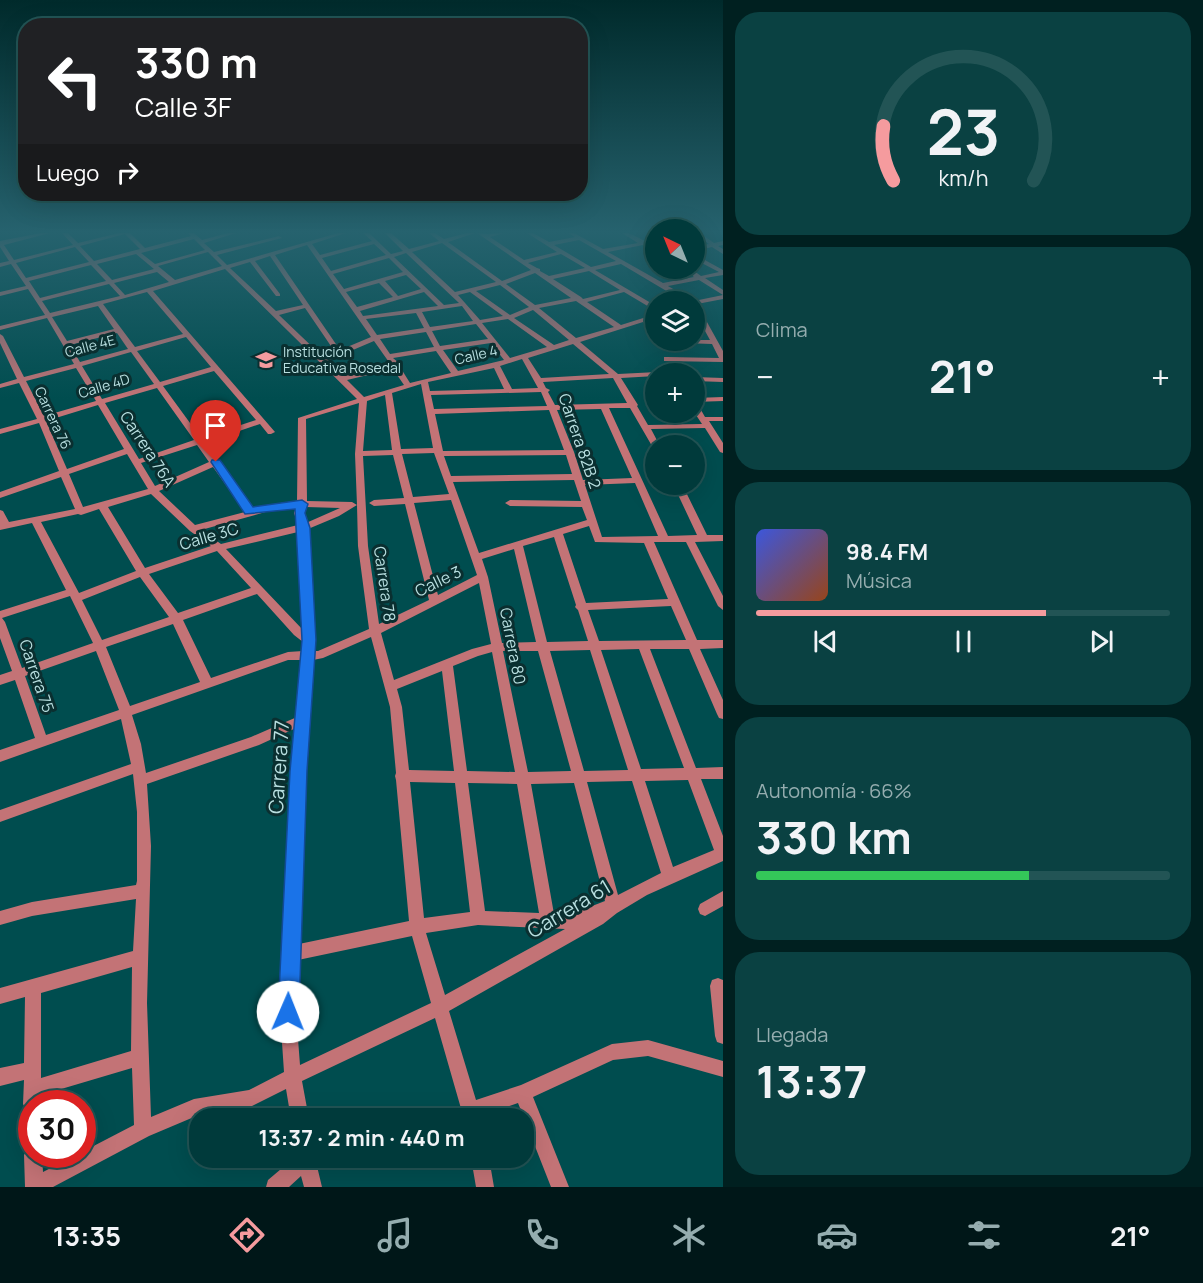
<!DOCTYPE html>
<html lang="es">
<head>
<meta charset="utf-8">
<style>
  :root { --surface:#003a3b; --page:#0a4142; --text:#f1f3f6; --muted:#95adaf; --line:#225455; --accent:#f59b9e }
  body { margin:0; font-family:Manrope,sans-serif; background:var(--page); color:var(--text); height:100vh; display:flex; flex-direction:column; font-size:22px; white-space:nowrap }
  * { box-sizing:border-box; margin:0 }
  p { font-size:20px; color:var(--muted) }
  .icon { flex:none; width:33px; height:33px; fill:none; stroke:currentColor; stroke-width:2; stroke-linecap:round; stroke-linejoin:round }
  .map { position:relative; flex:1; overflow:hidden }
  .side { display:flex; flex-direction:column; gap:12px; padding:12px; background:#002020; width:480px }
  .side>* { flex:none }
  .guide { position:absolute; left:18px; top:18px; width:570px; height:183px; border-radius:24px; box-shadow:0 6px 24px #0002,0 0 0 2px var(--line); background:#202124; color:#fff; overflow:hidden }
  .needle { width:39px; rotate:317deg }
  .buttons { position:absolute; left:645px; top:219px; display:grid; gap:12px }
  .buttons a { display:grid; place-items:center; width:60px; height:60px; border-radius:50%; background:var(--surface); box-shadow:0 6px 24px #0002,0 0 0 2px var(--line); font-size:30px }
  .speed { position:absolute; left:18px; top:1090px; display:flex; gap:12px; font-size:30px; font-weight:700; text-align:center }
  .speed>* { display:grid; place-content:center; width:78px; height:78px; border-radius:50%; background:var(--surface); box-shadow:0 6px 24px #0002,0 0 0 2px var(--line); line-height:1 }
  .speed .limit { border:9px solid #d22; background:#fff; color:#111 }
  .pin { position:absolute; display:grid; place-items:center; width:51px; height:51px; color:#fff; margin:-62px -26px; border-radius:50% 50% 50% 0; rotate:-45deg; box-shadow:0 0 6px #0007 }
  .pin .icon { rotate:45deg }
  .me { position:absolute; width:66px; margin:-33px; rotate:1deg; stroke-linejoin:round; filter:drop-shadow(0 0 4px #0008) }
  .turn { display:flex; align-items:center; gap:21px; height:126px; padding:0 18px; font-size:27px }
  .turn .icon { width:78px; height:78px; stroke-width:2.5 }
  .turn b { display:block; font-size:42px; line-height:51px }
  .then { display:flex; align-items:center; height:57px; padding:0 18px; background:#0003; gap:12px; font-size:22px }
  .big { font-size:45px; font-weight:700; line-height:1.1 }
  .side .card { flex:1; display:flex; flex-direction:column; justify-content:center; gap:9px; min-width:0; padding:0 21px; border-radius:24px; background:var(--page) }
  .side .dial { align-items:center; gap:0 }
  .dial svg { height:156px; overflow:visible; fill:none; stroke:var(--line); stroke-width:7; stroke-linecap:round; text-anchor:middle }
  .dial text { fill:var(--text); stroke:none }
  .song { display:flex; align-items:center; gap:18px }
  .cover { width:72px; height:72px; border-radius:9px; background:linear-gradient(135deg,hsl(230 70% 55%),hsl(20 70% 35%)) }
  .played { height:6px; border-radius:3px; background:linear-gradient(90deg,var(--accent) 70%,var(--line) 70%) }
  .keys { display:flex; justify-content:space-around; direction:ltr }
  .heat { display:flex; justify-content:space-between; align-items:center; font-size:33px; direction:ltr }
  .charge { height:9px; border-radius:4px; background:linear-gradient(90deg,#34c759 66%,var(--line) 0) }
  .trip { position:absolute; left:189px; top:1108px; width:345px; height:60px; border-radius:24px; background:var(--surface); box-shadow:0 6px 24px #0002,0 0 0 2px var(--line); font-weight:700; line-height:60px; text-align:center }
  .menu { display:flex; height:96px; justify-content:space-around; align-items:center; background:#001718; color:var(--muted) }
  .menu .icon { width:42px; height:42px }
  .menu .selected { color:var(--accent) }
  .menu b { font-size:27px; color:var(--text) }
  main { display:flex; flex:1; min-height:0 }
  .map>svg:first-child { display:block }
</style>
</head>
<body>
<main>
<div class="map">
<svg width="723" height="1187" viewBox="0 0 723 1187">
  <rect width="100%" height="100%" fill="#004d4f"/>
  <g fill="none" stroke-linecap="round" stroke-linejoin="round">
    <!-- minor -->
    <path fill="#c37376" fill-rule="evenodd" d="M41,233H50L4,245L14,260L73,245L62,233H68L78,243L119,233H130L145,248L191,236L188,233H194L202,240L228,233H236L204,243L214,252L279,236L282,238L217,255L227,265L338,233H346L312,244L320,255L372,241L363,233H369L391,254L403,251L385,233H391L409,249L439,241L429,233H435L444,239L467,233H475L448,242L502,281L531,270L477,233L486,234L504,233L490,237L524,260L557,252L527,233H533L549,242L575,237L568,233H574L603,249L638,243L622,233H629L645,241L656,239V243L649,244L656,247V252L643,245L608,252L663,283L694,277L682,268H690L701,276L719,272L694,259V254L723,270V275L705,278L723,290V295L699,280L668,286L694,301L723,295V299L697,304L723,351V362L664,361V357H667L719,358L712,344L656,342L654,341L656,340H710L694,311V302H685L621,264L595,270L656,306V311L624,292L587,302L621,325L656,314V318L648,320L656,331V339L643,322L580,342L618,374L677,371V374H656V376L621,378L638,405L637,406L648,425L702,424L694,412V403H697L705,417H723V421H709L723,443V453L720,452L705,428L651,429L660,446H656V448L652,446L630,408H609L668,536L697,535L673,484H682L707,535H723V541L695,542L723,596V610L718,606L686,542H654L697,640H723V648L700,649L723,700V719L719,718L717,714L689,649H650L696,768L723,767V779H701L723,836V861L647,895L617,913L603,924L449,1011L476,1100L521,1085L612,1044L648,1040L723,1061V1077L648,1056L613,1060L533,1097L569,1187H551L518,1103L481,1116L482,1119H464L435,1018L302,1081L309,1119H291L286,1089L250,1107L194,1117L149,1136L53,1187H25L24,1155L27,1149L32,1147V1155H42L43,1172L76,1155H82V1152L134,1125L132,1068L41,1095V1104H32V1113L26,1110L23,1104L24,1080L0,1086V1068L24,1063L25,997L0,1004V988L133,951L136,899L32,916L0,925V911L32,902L136,885L137,881V812L133,774L0,822V810L131,764L121,719L0,762V750L35,738L15,680L0,685V675L12,671L0,638V611L66,590L32,523L0,530V510L3,511L9,522L75,509L61,477L0,498V492L59,471L39,423L0,434V429L37,419L19,383L0,388V384L17,379L0,343V334L3,336L24,377L74,364L47,318L0,330V326L45,315L28,289L0,296V292L26,286L11,264L0,267V263L9,261L0,247V241ZM125,234L140,249L94,261L80,246ZM194,239L205,250L155,264L141,253ZM579,240L616,261L591,267L554,245ZM442,243L496,282L455,292L412,252ZM374,244L386,255L331,271L322,258ZM307,245L371,337L340,350L275,255ZM75,247L89,262L26,278L16,263ZM208,252L222,266L175,280L158,266ZM406,253L459,303L444,305L394,257ZM136,254L154,269L112,280L97,264ZM561,254L585,268L549,276L540,271V269L537,268L528,263ZM270,256L303,305L276,311L230,268L250,262L276,296H280V294L255,261ZM389,258L403,272L344,289L333,274ZM91,265L106,281L40,298L29,281ZM225,269L357,399L298,418L297,502L269,505L253,509L219,463V460H217L204,443L260,424L268,434H271L275,432L153,291ZM589,271L620,290L583,299L581,297L553,279ZM157,272L169,282L125,295L114,283ZM535,273L571,298L535,305L506,284ZM406,275L421,289L398,296L385,281ZM379,283L393,297L357,307L346,292ZM109,284L120,296L50,313L42,301ZM500,285L529,307L510,315L476,291ZM147,292L183,334L135,347L103,304ZM424,292L438,306L363,316L360,311ZM470,292L503,316L480,320L458,295ZM576,301L614,327L576,338L539,308ZM98,306L114,329L67,341L52,317ZM462,306L473,321L430,327L422,312ZM305,308L335,352L323,357L279,315ZM533,310L569,340L554,345L514,318ZM416,313L424,328L377,335L366,319ZM508,319L547,347L510,358L482,323ZM476,324L488,339L440,346L432,331ZM426,332L434,347L390,354L380,339ZM117,333L128,349L80,362L70,345ZM186,337L211,367L160,382L137,351ZM374,341L391,365L343,376L327,361ZM491,343L504,360L458,371L443,350ZM573,344L609,374L541,378L528,358ZM436,351L451,373L410,383L400,367V364L393,358ZM131,352L154,384L102,399L82,366ZM522,359L538,388L512,389L500,366ZM76,368L96,401L44,416L26,381ZM494,368L504,389L430,391L428,382ZM393,369L404,385L364,397L347,380ZM214,371L256,420L201,438L163,386ZM613,378L627,403L555,405L548,392L550,390L546,388L543,382ZM421,384L433,448L401,449L392,393ZM157,388L194,440L139,459L105,403ZM541,392L547,406L434,409L431,395ZM385,395L392,450L363,451L367,401ZM359,403L355,454L357,505L352,502L307,501L306,419ZM98,405L124,449L67,469L46,421ZM601,409L632,478L583,480L574,452L557,410ZM549,410L564,450L443,451L435,414ZM197,445L209,462L155,486L141,463ZM434,453L449,494L413,497L402,454ZM127,454L148,489L83,507L69,474ZM393,455L404,498L374,500L369,503L374,506L405,504L429,600L379,624L368,546L363,456ZM566,455L572,474L451,476L444,456ZM213,467L245,512L195,525L159,491ZM574,480L581,501L510,500L505,503L510,506L582,507L587,520L479,553L453,482ZM635,483L658,536L602,537L585,485ZM151,494L190,531L211,546L145,568L108,507ZM451,500L477,575L438,595L414,503ZM357,505L358,546L369,629L318,651H314L308,529L339,516ZM306,507L340,508L306,523L304,513ZM296,508L294,513L298,525L221,544L201,530L269,511ZM99,509L136,571L79,593L41,522L78,514L81,515ZM589,526L595,542L644,543L668,599L586,603L563,534ZM298,532L303,630L226,549ZM554,537L576,605L575,607L578,610L588,641L547,642L523,546ZM514,549L536,642L502,643L488,577L482,559ZM217,551L251,588L178,613L149,574ZM140,577L169,617L102,640L82,600ZM479,583L491,644L472,649L394,680L381,633ZM257,594L294,635L303,642V651L288,652L211,678L183,620ZM70,596L93,643L22,668L5,622L2,618ZM671,606L686,640L599,641L588,610ZM173,624L200,682L130,706L106,647ZM371,637L390,707L396,773L395,776L396,780L409,921L299,944L305,771L313,660L323,658ZM639,649L684,768L641,769L601,650ZM590,650L628,770L584,771L550,651ZM96,651L119,710L46,735L25,676ZM503,651H538L571,771L528,772ZM492,652L515,772L467,771L453,666L478,656ZM288,660H302L297,717L251,737L146,773L141,744L132,715ZM442,671L454,771L409,770L402,707L397,689ZM296,728L280,1013L284,1072L249,1090L194,1099L151,1117L147,1003L151,846L147,784L259,745ZM688,780L714,850L673,867L645,781ZM632,781L661,873L618,895L587,782ZM410,782L455,783L470,912L424,918ZM468,783L517,784L539,913L485,911ZM574,783L605,901L569,915L554,914L531,784ZM478,925L565,929L445,995L426,933ZM412,936L431,1003L300,1065L296,1013L298,960ZM132,967L131,1051L41,1078V993Z
      M694,233H700L714,243L723,241V245L718,246L723,249V254L712,247L694,251V247L709,244Z
      M694,377L723,378V382L694,381Z
      M723,397V401L694,402V398Z
      M723,891V906L705,916L700,914L698,909L700,904Z
      M718,978L723,980V1044L717,1042L715,1036L710,986L712,980Z
      M294,1158H315L322,1187H304L301,1176L289,1187H266L268,1180Z
      M471,1158H489L494,1187H476Z"/>
  </g>
  <!-- sky -->
  <linearGradient id="sky" x2="0" y2="1"><stop stop-color="#002a2b"/><stop offset="0.58" stop-color="#26626e"/><stop offset="1" stop-color="#26626e" stop-opacity="0"/></linearGradient>
  <rect width="723" height="399" fill="url(#sky)"/>
  <!-- route -->
  <path fill="#1a73e8" stroke="#114b97" stroke-width="1.5" d="M212,460H220L253,507L302,500L308,504L305,513L310,528L316,640L307,771L299,1012L296,1020L288,1023L281,1020L278,1012L290,771L302,640L295,509L245,514L211,462Z"/>
  <!-- icons -->
  <defs>
    <g id="school-bare" transform="scale(1.62)"><path d="M0-5L7-2L0 1L-7-2ZM-4 1L0 2.5L4 1V4Q0 6-4 4Z" fill="#f59b9e" stroke="#0a2f30" stroke-width="2.5" paint-order="stroke"/></g>
  </defs>
  <g fill-rule="evenodd">
    <use href="#school-bare" x="266" y="360"/>
  </g>
  <g text-anchor="middle" stroke-width="6" stroke-linejoin="round" paint-order="stroke">
    <!-- far-street labels -->
    <g font-size="14" fill="#b8dfe0" stroke="#0a2f30">
      <text transform="translate(90 346) rotate(-15)" y="5">Calle 4E</text>
      <text transform="translate(476 355) rotate(-13)" y="5">Calle 4</text>
      <text transform="translate(104 386) rotate(-17)" y="5">Calle 4D</text>
      <text transform="translate(53 418) rotate(65)" y="5">Carrera 76</text>
    </g>
    <!-- far-poi labels -->
    <g font-size="14" fill="#b8dfe0" stroke="#0a2f30" text-anchor="start">
      <text x="283" y="357">Institución<tspan x="283" dy="16">Educativa Rosedal</tspan></text>
    </g>
    <!-- street labels -->
    <g font-size="16" fill="#b8dfe0" stroke="#0a2f30">
      <text transform="translate(580 441) rotate(71)" y="6">Carrera 82B 2</text>
      <text transform="translate(148 449) rotate(57)" y="6">Carrera 76A</text>
      <text transform="translate(209 536) rotate(-16)" y="6">Calle 3C</text>
      <text transform="translate(438 581) rotate(-26)" y="6">Calle 3</text>
      <text transform="translate(385 584) rotate(82)" y="6">Carrera 78</text>
      <text transform="translate(513 646) rotate(79)" y="6">Carrera 80</text>
      <text transform="translate(37 676) rotate(71)" y="6">Carrera 75</text>
    </g>
    <!-- near-street labels -->
    <g font-size="20" fill="#b8dfe0" stroke="#0a2f30">
      <text transform="translate(279 767) rotate(-86)" y="7">Carrera 77</text>
      <text transform="translate(569 909) rotate(-31)" y="7">Carrera 61</text>
    </g>
  </g>
</svg>
<div class="buttons">
<a><svg class="needle" viewBox="-14 -14 28 28"><path d="M0-13l5 13h-10z" fill="#e53935"/><path d="M0 13l5-13h-10z" fill="#95adaf"/></svg></a>
<a><svg class="icon" aria-label="layers" viewBox="0 0 24 24"><path d="M12 4l9 5-9 5-9-5zM3 14l9 5 9-5"/></svg></a>
<a>+</a>
<a>−</a>
</div>
<div class="speed"><div class="limit">30</div></div>
<div class="pin" style="left:216px;top:462px;background:#d93025"><svg class="icon" aria-label="arrive" viewBox="0 0 24 24"><path d="M6 21V4h12l-3 4 3 4H6"/></svg></div>
<svg class="me" style="left:288px;top:1012px" viewBox="-20 -20 40 40"><circle r="19" fill="#fff"/><path d="M0-13L10 11 0 6-10 11z" fill="#1a73e8"/></svg>
<div class="trip">13:37 · 2 min · 440 m</div>
<div class="guide">
<div class="turn"><svg class="icon" aria-label="left" viewBox="0 0 24 24"><path d="M17 20v-9H6M10 6l-5 5 5 5"/></svg><div><b>330 m</b>Calle 3F</div></div>
<div class="then">Luego<svg class="icon" aria-label="right" viewBox="0 0 24 24"><path d="M7 20v-9h11M14 6l5 5-5 5"/></svg></div>
</div>
</div>
<section class="side">
<div class="card dial"><svg viewBox="0 0 100 80">
<path d="M14 69A42 42 0 1 1 86 69"/>
<path d="M14 69A42 42 0 0 1 9 41" stroke="#f59b9e"/>
<text x="50" y="56" font-size="32" font-weight="700">23</text>
<text x="50" y="72" font-size="11">km/h</text>
</svg></div>
<div class="card"><p>Clima</p>
<div class="heat"><a>−</a><b class="big">21°</b><a>+</a></div>
</div>
<div class="card">
<div class="song"><i class="cover"></i><div><b>98.4 FM</b><p>Música</p></div></div>
<div class="played"></div>
<div class="keys"><svg class="icon" aria-label="previous" viewBox="0 0 24 24"><path d="M18 5L8 12l10 7zM5 5v14"/></svg><svg class="icon" aria-label="pause" viewBox="0 0 24 24"><path d="M8 5v14M16 5v14"/></svg><svg class="icon" aria-label="next" viewBox="0 0 24 24"><path d="M6 5l10 7-10 7zM19 5v14"/></svg></div>
</div>
<div class="card"><p>Autonomía · 66%</p><b class="big">330 km</b><div class="charge"></div></div>
<div class="card"><p>Llegada</p><b class="big">13:37</b></div>
</section>
</main>
<nav class="menu">
<b>13:35</b>
<svg class="icon selected" aria-label="directions" viewBox="0 0 24 24"><path d="M12 3l9 9-9 9-9-9zM9 14v-3h6M13 9l2 2-2 2"/></svg>
<svg class="icon" aria-label="music" viewBox="0 0 24 24"><path d="M9 18V5l10-2v13"/><circle cx="6" cy="18" r="3"/><circle cx="16" cy="16" r="3"/></svg>
<svg class="icon" aria-label="phone" viewBox="0 0 24 24"><path d="M5 4h4l2 5-3 2q2 4 5 5l2-3 5 2v4C11 20 4 13 5 4z"/></svg>
<svg class="icon" aria-label="climate" viewBox="0 0 24 24"><path d="M12 3v18M4 7l16 10M4 17L20 7"/></svg>
<svg class="icon" aria-label="car" viewBox="0 0 24 24"><path d="M5 17H2v-5l4-1 3-4h7l3 4 3 1v5h-3M9 17h6M6 11h13"/><circle cx="7" cy="17" r="2"/><circle cx="17" cy="17" r="2"/></svg>
<svg class="icon" aria-label="filters" viewBox="0 0 24 24"><path d="M4 7h16M4 17h16"/><circle cx="9" cy="7" r="2"/><circle cx="15" cy="17" r="2"/></svg>
<b>21°</b>
</nav>
</body>
</html>
